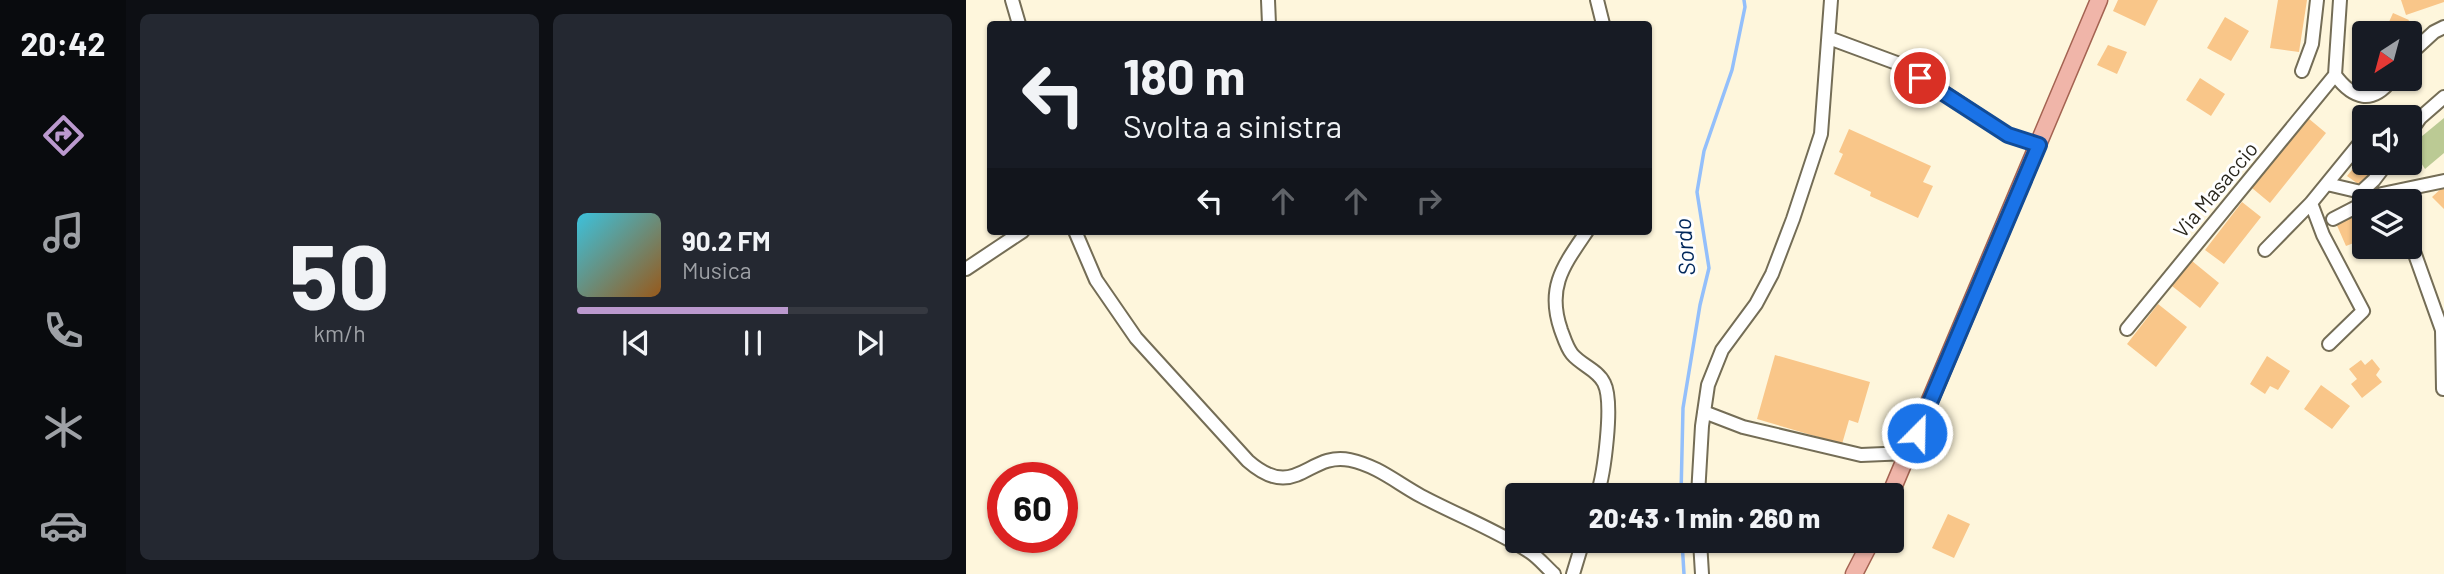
<!DOCTYPE html>
<html lang="it">
<head>
<meta charset="utf-8">
<style>
  :root { --surface:#171b24; --page:#242831; --text:#f1f3f6; --muted:#9ea1a6; --line:#363941; --accent:#bb99ce }
  body { margin:0; font-family:Barlow,sans-serif; background:var(--page); color:var(--text); height:100vh; display:flex; flex-direction:column; font-size:26px; white-space:nowrap }
  * { box-sizing:border-box; margin:0 }
  p { font-size:23px; color:var(--muted) }
  .icon { flex:none; width:38px; height:38px; fill:none; stroke:currentColor; stroke-width:2; stroke-linecap:round; stroke-linejoin:round }
  .map { position:relative; flex:1; overflow:hidden }
  .panel { display:flex; flex-direction:column; gap:14px; padding:14px; background:#0d0f14; width:840px }
  .panel>* { flex:none }
  .top-card { position:absolute; left:21px; top:21px; width:665px; height:214px; border-radius:7px; box-shadow:0 2px 5px #0004; background:#171b24; color:var(--text); overflow:hidden }
  .needle { width:46px; rotate:216deg }
  .controls { position:absolute; left:1386px; top:21px; display:grid; gap:14px }
  .controls a { display:grid; place-items:center; width:70px; height:70px; border-radius:7px; background:var(--surface); box-shadow:0 2px 5px #0004; font-size:35px }
  .speed { position:absolute; left:21px; top:462px; display:flex; gap:14px; font-size:35px; font-weight:700; text-align:center }
  .speed>* { display:grid; place-content:center; width:91px; height:91px; border-radius:50%; background:var(--surface); box-shadow:0 2px 5px #0004; line-height:1 }
  .speed .limit { border:10px solid #d22; background:#fff; color:#111 }
  .pin { position:absolute; display:grid; place-items:center; width:60px; height:60px; color:#fff; margin:-30px; border:4px solid #fff; border-radius:50%; box-shadow:0 2px 7px #0007 }
  .me { position:absolute; width:77px; margin:-38px; rotate:23deg; stroke-linejoin:round; filter:drop-shadow(0 0 5px #0008) }
  .turn { display:flex; align-items:center; gap:24px; height:147px; padding:0 21px; font-size:32px }
  .turn .icon { width:91px; height:91px; stroke-width:2.5 }
  .turn b { display:block; font-size:49px; line-height:60px }
  .lanes { display:flex; align-items:center; height:66px; padding:0 21px; background:#0003; justify-content:center; gap:35px; direction:ltr }
  .lanes .off { opacity:.35 }
  .panel .card { flex:1; display:flex; flex-direction:column; justify-content:center; gap:10px; min-width:0; padding:0 24px; border-radius:10px; background:var(--page) }
  .panel .dial { align-items:center; gap:0 }
  .dial b { font-size:91px; line-height:1 }
  .song { display:flex; align-items:center; gap:21px }
  .cover { width:84px; height:84px; border-radius:10px; background:linear-gradient(135deg,hsl(190 70% 55%),hsl(30 70% 35%)) }
  .played { height:7px; border-radius:4px; background:linear-gradient(90deg,var(--accent) 60%,var(--line) 60%) }
  .keys { display:flex; justify-content:space-around; direction:ltr }
  .panel .tiles { flex:1; display:grid; gap:14px; grid-template-columns:repeat(2,1fr) }
  .trip { position:absolute; left:539px; top:483px; width:399px; height:70px; border-radius:7px; background:var(--surface); box-shadow:0 2px 5px #0004; font-weight:800; line-height:70px; text-align:center }
  main { display:flex; flex:1; min-height:0 }
  .dock { display:flex; flex-direction:column; width:126px; justify-content:space-around; align-items:center; background:#090b0e; color:var(--muted) }
  .dock .icon { width:49px; height:49px }
  .dock .selected { color:var(--accent) }
  .dock b { font-size:32px; color:var(--text) }
  .map>svg:first-child { display:block }
</style>
</head>
<body>
<main>
<nav class="dock">
<b>20:42</b>
<svg class="icon selected" aria-label="directions" viewBox="0 0 24 24"><path d="M12 3l9 9-9 9-9-9zM9 14v-3h6M13 9l2 2-2 2"/></svg>
<svg class="icon" aria-label="music" viewBox="0 0 24 24"><path d="M9 18V5l10-2v13"/><circle cx="6" cy="18" r="3"/><circle cx="16" cy="16" r="3"/></svg>
<svg class="icon" aria-label="phone" viewBox="0 0 24 24"><path d="M5 4h4l2 5-3 2q2 4 5 5l2-3 5 2v4C11 20 4 13 5 4z"/></svg>
<svg class="icon" aria-label="climate" viewBox="0 0 24 24"><path d="M12 3v18M4 7l16 10M4 17L20 7"/></svg>
<svg class="icon" aria-label="car" viewBox="0 0 24 24"><path d="M5 17H2v-5l4-1 3-4h7l3 4 3 1v5h-3M9 17h6M6 11h13"/><circle cx="7" cy="17" r="2"/><circle cx="17" cy="17" r="2"/></svg>
</nav>
<section class="panel">
<div class="tiles">
<div class="card dial"><b>50</b><p>km/h</p></div>
<div class="card">
<div class="song"><i class="cover"></i><div><b>90.2 FM</b><p>Musica</p></div></div>
<div class="played"></div>
<div class="keys"><svg class="icon" aria-label="previous" viewBox="0 0 24 24"><path d="M18 5L8 12l10 7zM5 5v14"/></svg><svg class="icon" aria-label="pause" viewBox="0 0 24 24"><path d="M8 5v14M16 5v14"/></svg><svg class="icon" aria-label="next" viewBox="0 0 24 24"><path d="M6 5l10 7-10 7zM19 5v14"/></svg></div>
</div>
</div>
</section>
<div class="map">
<svg width="1478" height="574" viewBox="0 0 1478 574">
  <rect width="100%" height="100%" fill="#fef6dc"/>
  <!-- green -->
  <path fill="#bbca94" d="M1478,118V153L1459,169L1444,146Z"/>
  <g fill="none" stroke-linecap="round" stroke-linejoin="round">
    <!-- stream -->
    <path stroke="#93bffb" stroke-width="3.5" d="M715,495L717,408L734,305L743,268L731,192L738,151L766,70L779,7L778,0
      M716,541L718,574"/>
  </g>
  <!-- building -->
  <path fill="#f9c689" d="M1152,0H1192L1179,26L1147,11Z
    M1312,0H1341L1333,52L1304,48Z
    M1435,0H1478V2L1440,15Z
    M1427,13L1443,20L1437,33H1418Z
    M1259,17L1283,31L1265,61L1241,48Z
    M1142,45L1161,52L1151,74L1131,65Z
    M1234,78L1259,94L1245,116L1220,100Z
    M1342,118L1360,133L1304,203L1286,188Z
    M883,129L965,166L957,182L967,186L952,218L904,196L905,192L868,174L877,154L873,152Z
    M1398,155V163H1414L1395,186L1381,176Z
    M1478,186V209L1466,197Z
    M1276,202L1295,217L1258,264L1239,250Z
    M1398,209V239L1380,246L1369,221Z
    M1226,261L1253,283L1234,308L1206,286Z
    M1192,304L1221,327L1190,367L1161,344Z
    M809,355L904,382L892,423L883,420L876,444L791,419Z
    M1301,356L1324,371L1312,390L1304,386L1299,394L1284,384Z
    M1406,359L1414,369L1410,375L1416,382L1396,398L1385,384L1391,379L1383,369L1395,360L1399,365Z
    M1355,385L1384,406L1366,429L1338,409Z
    M982,514L1004,524L988,558L966,548Z"/>
  <g fill="none" stroke-linecap="round" stroke-linejoin="round">
    <!-- minor casing -->
    <g stroke="#746d56" stroke-width="16">
      <path id="minor" d="M46,0L53,24
        M302,0L303,24
        M631,0L637,24
        M1374,0L1369,75C1387,99 1406,105 1426,79
        M863,38L936,65L1042,135L1073,145
        M1444,54L1468,32L1478,27
        M1336,71L1346,44L1351,0
        M1444,132L1454,118L1478,97
        M1361,184L1395,192L1408,180L1421,163
        M1446,189L1444,225L1446,246L1476,330L1477,389
        M1402,201L1416,194L1478,181
        M1345,203L1357,235L1397,311L1363,344
        M1367,219L1398,203
        M109,231L130,280L170,338L282,461C330,503 342,451 384,460C412,466 431,483 455,496C491,515 530,530 564,552C573,558 580,567 588,574
        M621,231C598,265 580,287 595,330C598,338 601,348 606,354C615,365 632,370 638,383C648,402 638,475 631,495
        M1299,250L1345,203L1398,138
        M0,269L57,231
        M1161,329L1369,75
        M738,412L777,427L895,455L942,453
        M732,495L736,426L742,385L756,350L790,304L806,274L827,219L855,134L865,0
        M734,541L736,574
        M607,574L617,541"/>
    </g>
    <!-- major casing -->
    <g stroke="#a46352" stroke-width="19">
      <path id="major" d="M924,495L1133,0
        M888,574L905,541"/>
    </g>
    <!-- minor -->
    <use href="#minor" stroke="#fff" stroke-width="12"/>
    <!-- major -->
    <use href="#major" stroke="#f0b5a9" stroke-width="16"/>
  </g>
  <g fill="none" stroke-linecap="round" stroke-linejoin="round">
    <!-- route casing -->
    <g stroke="#114b97" stroke-width="18">
      <path id="route" d="M951,433L1073,145L1042,135L954,78"/>
    </g>
    <!-- route -->
    <use href="#route" stroke="#1a73e8" stroke-width="12"/>
  </g>
  <g text-anchor="middle" stroke-width="6" stroke-linejoin="round" paint-order="stroke">
    <!-- street labels -->
    <g font-size="21" fill="#29261c" stroke="#fff">
      <text transform="translate(1250 190) rotate(-50)" y="7">Via Masaccio</text>
    </g>
    <!-- water labels -->
    <g font-size="23" font-style="italic" fill="#00275a" stroke="#fff">
      <text transform="translate(719 247) rotate(-95)" y="8">Sordo</text>
    </g>
  </g>
</svg>
<div class="controls">
<a><svg class="needle" viewBox="-14 -14 28 28"><path d="M0-13l5 13h-10z" fill="#e53935"/><path d="M0 13l5-13h-10z" fill="#9ea1a6"/></svg></a>
<a><svg class="icon" aria-label="sound" viewBox="0 0 24 24"><path d="M4 9h4l5-4v14l-5-4H4zM17 9q2 3 0 6"/></svg></a>
<a><svg class="icon" aria-label="layers" viewBox="0 0 24 24"><path d="M12 4l9 5-9 5-9-5zM3 14l9 5 9-5"/></svg></a>
</div>
<div class="speed"><div class="limit">60</div></div>
<div class="pin" style="left:954px;top:78px;background:#d93025"><svg class="icon" aria-label="arrive" viewBox="0 0 24 24"><path d="M6 21V4h12l-3 4 3 4H6"/></svg></div>
<svg class="me" style="left:951px;top:433px" viewBox="-20 -20 40 40"><circle r="17" fill="#1a73e8" stroke="#fff" stroke-width="3"/><path d="M0-11L8 9 0 5-8 9z" fill="#fff"/></svg>
<div class="trip">20:43 · 1 min · 260 m</div>
<div class="top-card">
<div class="turn"><svg class="icon" aria-label="left" viewBox="0 0 24 24"><path d="M17 20v-9H6M10 6l-5 5 5 5"/></svg><div><b>180 m</b>Svolta a sinistra</div></div>
<div class="lanes"><svg class="icon" aria-label="left" viewBox="0 0 24 24"><path d="M17 20v-9H6M10 6l-5 5 5 5"/></svg><svg class="icon off" aria-label="ahead" viewBox="0 0 24 24"><path d="M12 20V5M6 11l6-6 6 6"/></svg><svg class="icon off" aria-label="ahead" viewBox="0 0 24 24"><path d="M12 20V5M6 11l6-6 6 6"/></svg><svg class="icon off" aria-label="right" viewBox="0 0 24 24"><path d="M7 20v-9h11M14 6l5 5-5 5"/></svg></div>
</div>
</div>
</main>
</body>
</html>
